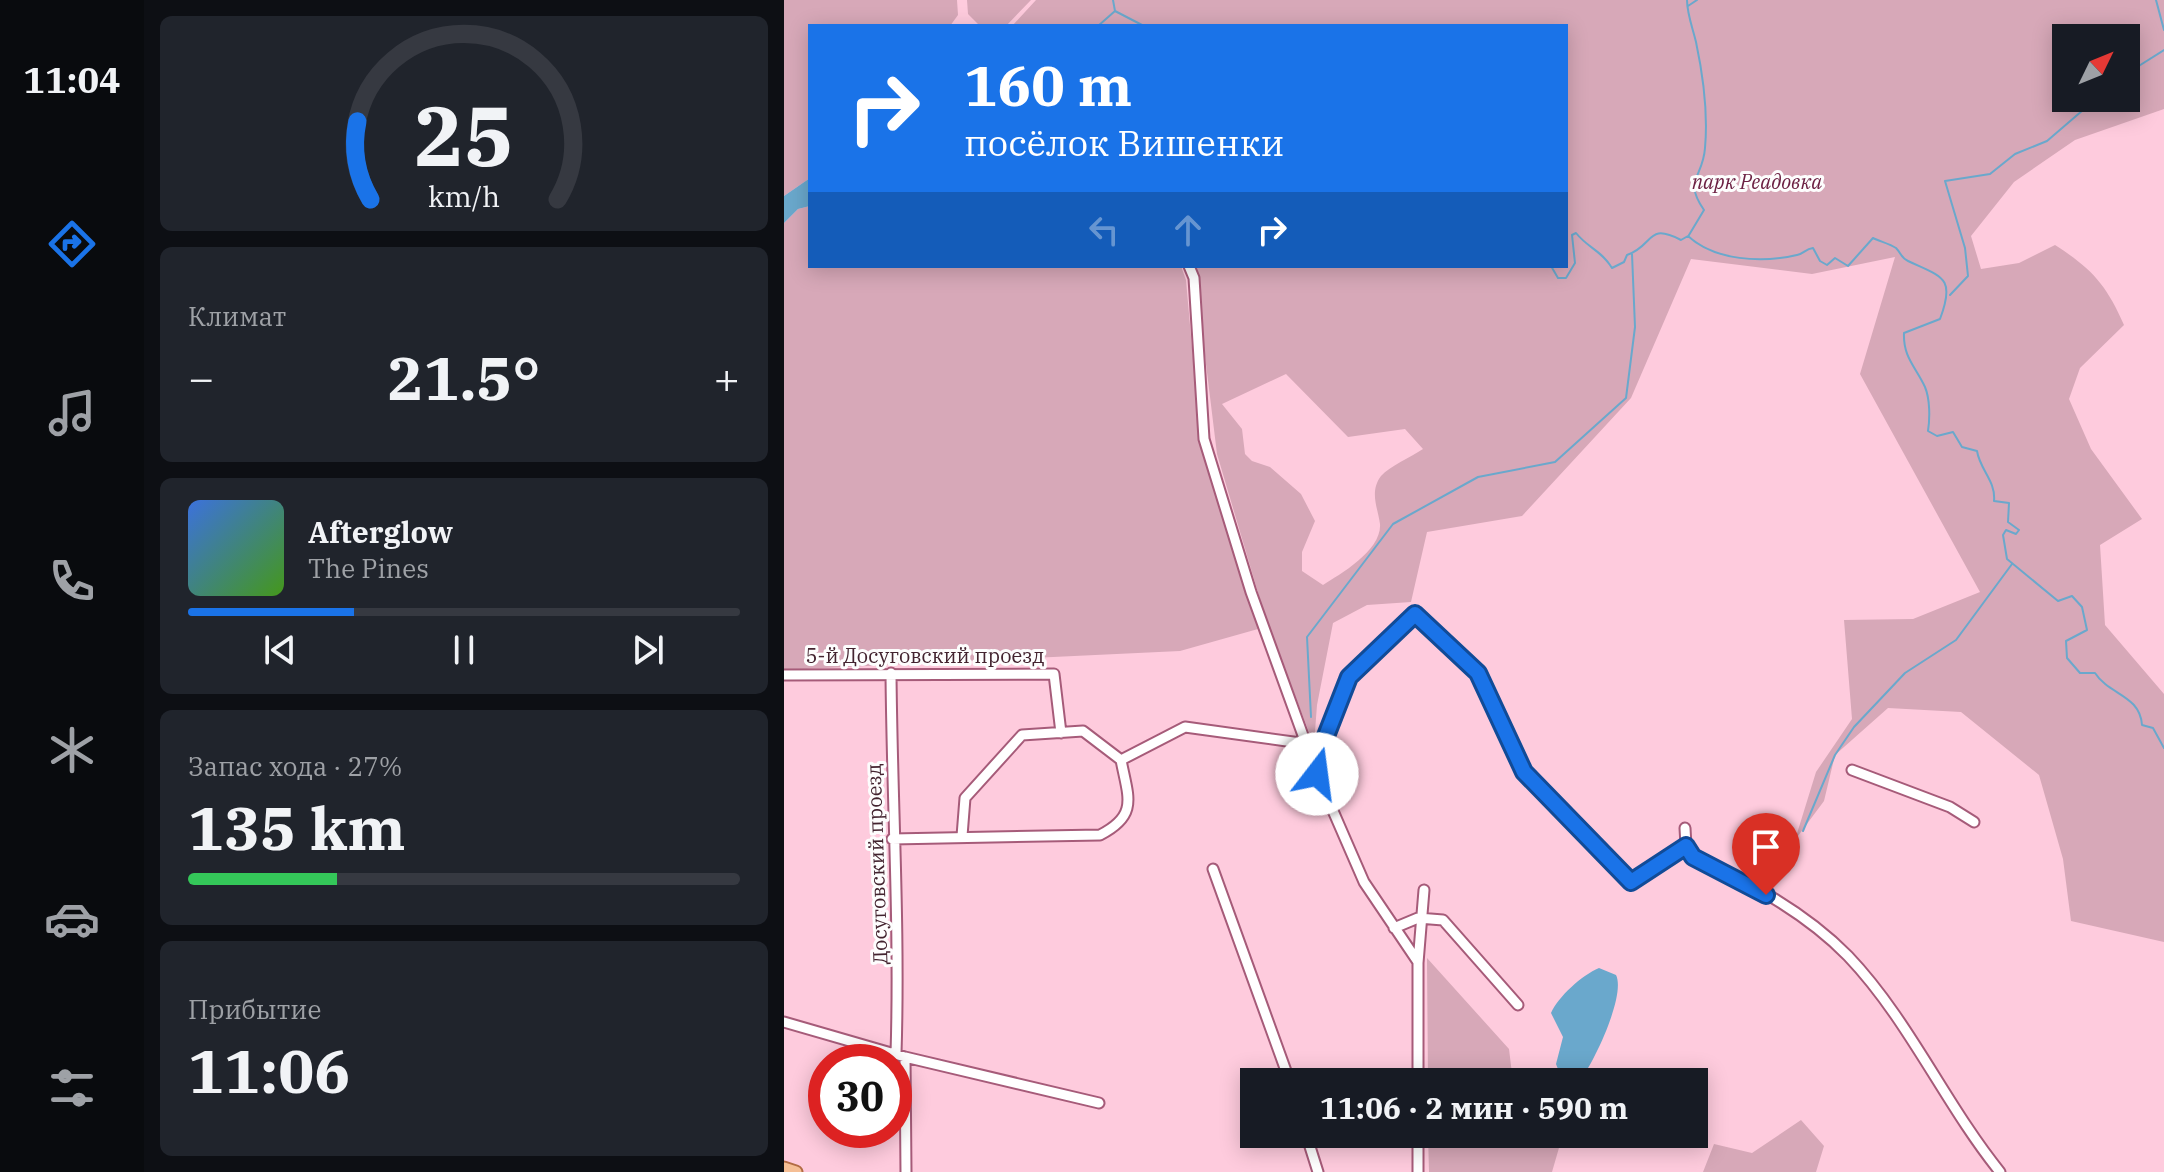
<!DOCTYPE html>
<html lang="ru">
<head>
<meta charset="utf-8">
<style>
  :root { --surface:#171b24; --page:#20242c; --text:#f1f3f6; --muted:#9ea1a6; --line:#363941; --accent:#1a73e8 }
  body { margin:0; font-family:"IBM Plex Serif",serif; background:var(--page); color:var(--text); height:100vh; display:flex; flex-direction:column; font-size:30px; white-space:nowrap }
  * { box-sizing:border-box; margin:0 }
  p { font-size:26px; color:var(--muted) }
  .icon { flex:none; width:44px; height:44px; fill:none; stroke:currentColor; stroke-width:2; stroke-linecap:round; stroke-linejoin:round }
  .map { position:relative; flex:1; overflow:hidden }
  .side { display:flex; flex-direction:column; gap:16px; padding:16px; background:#0d0f14; width:640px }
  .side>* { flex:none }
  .guide { position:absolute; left:24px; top:24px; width:760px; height:244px; border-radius:0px; box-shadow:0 4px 20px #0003; background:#1a73e8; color:#fff; overflow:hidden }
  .needle { width:52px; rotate:47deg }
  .fabs { position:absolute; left:1268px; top:24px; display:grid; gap:16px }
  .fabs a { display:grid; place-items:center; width:88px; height:88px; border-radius:0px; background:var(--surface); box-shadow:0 4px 20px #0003; font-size:40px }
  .speed { position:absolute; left:24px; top:1044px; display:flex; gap:16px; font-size:40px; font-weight:700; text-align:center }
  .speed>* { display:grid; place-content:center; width:104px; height:104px; border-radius:50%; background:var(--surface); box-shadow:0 4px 20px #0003; line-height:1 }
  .speed .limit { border:12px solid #d22; background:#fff; color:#111 }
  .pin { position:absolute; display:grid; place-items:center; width:68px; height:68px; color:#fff; margin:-82px -34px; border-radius:50% 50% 50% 0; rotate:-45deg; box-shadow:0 0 8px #0007 }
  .pin .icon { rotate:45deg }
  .me { position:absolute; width:88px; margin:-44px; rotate:15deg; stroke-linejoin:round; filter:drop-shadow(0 0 6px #0008) }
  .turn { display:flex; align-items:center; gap:28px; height:168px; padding:0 24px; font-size:36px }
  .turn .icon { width:104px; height:104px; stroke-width:2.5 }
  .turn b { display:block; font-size:56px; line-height:68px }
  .lanes { display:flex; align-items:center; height:76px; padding:0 24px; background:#0003; justify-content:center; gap:40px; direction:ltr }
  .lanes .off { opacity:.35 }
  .big { font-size:60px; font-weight:800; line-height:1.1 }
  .side .widget { flex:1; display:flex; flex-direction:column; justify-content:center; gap:12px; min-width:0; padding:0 28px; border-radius:12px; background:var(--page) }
  .side .dial { align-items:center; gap:0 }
  .dial svg { height:208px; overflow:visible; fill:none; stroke:var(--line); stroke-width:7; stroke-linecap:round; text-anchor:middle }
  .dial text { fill:var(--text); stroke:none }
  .song { display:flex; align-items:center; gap:24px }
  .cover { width:96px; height:96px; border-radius:12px; background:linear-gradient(135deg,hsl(220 70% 55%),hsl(100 70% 35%)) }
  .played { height:8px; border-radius:4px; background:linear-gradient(90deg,var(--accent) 30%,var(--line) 30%) }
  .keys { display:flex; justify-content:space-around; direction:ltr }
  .heat { display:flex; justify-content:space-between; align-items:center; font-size:44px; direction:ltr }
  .charge { height:12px; border-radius:6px; background:linear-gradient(90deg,#34c759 27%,var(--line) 0) }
  .trip { position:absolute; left:456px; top:1068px; width:468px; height:80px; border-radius:0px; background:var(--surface); box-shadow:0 4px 20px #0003; font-weight:800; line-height:80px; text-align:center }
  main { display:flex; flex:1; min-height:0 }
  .dock { display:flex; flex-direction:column; width:144px; justify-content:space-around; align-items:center; background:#090b0e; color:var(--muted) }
  .dock .icon { width:56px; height:56px }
  .dock .current { color:var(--accent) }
  .dock b { font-size:36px; color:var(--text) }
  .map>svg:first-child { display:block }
</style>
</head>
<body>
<main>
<nav class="dock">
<b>11:04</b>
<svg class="icon current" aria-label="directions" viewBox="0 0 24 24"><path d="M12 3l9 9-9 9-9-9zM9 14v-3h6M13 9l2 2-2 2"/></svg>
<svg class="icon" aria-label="music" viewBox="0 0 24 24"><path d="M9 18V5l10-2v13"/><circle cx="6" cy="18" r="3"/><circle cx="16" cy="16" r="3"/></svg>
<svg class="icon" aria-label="phone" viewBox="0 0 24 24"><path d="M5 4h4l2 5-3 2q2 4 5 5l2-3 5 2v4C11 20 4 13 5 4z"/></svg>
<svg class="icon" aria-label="climate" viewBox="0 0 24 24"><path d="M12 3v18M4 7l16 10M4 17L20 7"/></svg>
<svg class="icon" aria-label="car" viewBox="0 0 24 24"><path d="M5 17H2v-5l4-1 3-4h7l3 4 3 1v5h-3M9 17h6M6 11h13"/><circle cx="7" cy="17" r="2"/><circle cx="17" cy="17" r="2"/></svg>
<svg class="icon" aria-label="filters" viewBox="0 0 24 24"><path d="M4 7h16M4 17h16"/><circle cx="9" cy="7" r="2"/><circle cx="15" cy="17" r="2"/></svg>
</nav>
<section class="side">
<div class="widget dial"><svg viewBox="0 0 100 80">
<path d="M14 69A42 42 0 1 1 86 69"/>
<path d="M14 69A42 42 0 0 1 9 39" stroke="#1a73e8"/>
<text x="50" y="56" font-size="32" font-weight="700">25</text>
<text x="50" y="72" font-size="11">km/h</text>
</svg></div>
<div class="widget"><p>Климат</p>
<div class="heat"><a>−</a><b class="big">21.5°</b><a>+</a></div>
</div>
<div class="widget">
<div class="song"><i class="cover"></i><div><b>Afterglow</b><p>The Pines</p></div></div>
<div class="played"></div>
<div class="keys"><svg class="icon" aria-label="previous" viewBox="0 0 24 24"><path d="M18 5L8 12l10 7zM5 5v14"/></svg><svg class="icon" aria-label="pause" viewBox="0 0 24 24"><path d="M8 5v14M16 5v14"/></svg><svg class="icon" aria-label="next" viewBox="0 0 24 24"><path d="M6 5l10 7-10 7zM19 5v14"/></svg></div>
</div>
<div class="widget"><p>Запас хода · 27%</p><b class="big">135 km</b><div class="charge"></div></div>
<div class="widget"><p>Прибытие</p><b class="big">11:06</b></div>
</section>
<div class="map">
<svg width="1380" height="1172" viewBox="0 0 1380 1172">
  <rect width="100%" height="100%" fill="#fecbdd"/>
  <!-- green -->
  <path fill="#d7a8b8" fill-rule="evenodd" d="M0,0H173L174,15L166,26H26V178L0,196Z
    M183,0H247L222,26H196L184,14Z
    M252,0H1380V109L1291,140L1230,182L1187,236L1197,269L1235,263L1271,245C1308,269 1322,284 1340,325L1296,368L1285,399L1307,449L1358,519L1316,545L1321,625L1380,694V942L1287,921L1279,859L1255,775L1177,712L1104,708L1051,755L1040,801L1011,840L1032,772L1068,719L1060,620L1129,619L1196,592L1076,374L1111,257L1028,274L907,259L847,398L738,516L643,532L627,602L583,605L549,623L533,705L530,745L483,623L433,454L410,266H782V26H228ZM1282,38H1342V98H1282ZM502,374L564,437L621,429L639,449C627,457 606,466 597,476C585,492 594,508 596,524C598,550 557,574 539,585L518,571V552L531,521L517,494L486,467L468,461L461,454L458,429L438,404Z
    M26,206V266H397L402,280L416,438L474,629L396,651L0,670V223L14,209Z
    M643,958L725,1049L729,1082H644Z
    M1017,1120L1040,1146L1032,1172H919L930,1144L968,1153Z
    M644,1134H779L768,1172H645Z"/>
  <!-- water -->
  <path fill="#6aa8cc" d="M26,178V206L14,209L0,223V196Z
    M815,968L832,975C842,995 810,1063 795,1082H779L772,1064L779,1037L767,1013C774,997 798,975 815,968Z"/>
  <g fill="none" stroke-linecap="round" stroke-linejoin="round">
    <!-- stream -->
    <path stroke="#6aa8cc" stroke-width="2" d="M329,0L331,11L360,26
      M903,0C903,14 909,29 912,42C919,75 924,115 921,148C919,178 899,180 920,210L905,235
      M1372,0L1380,30
      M904,6L913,0
      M314,26L331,11
      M1342,74L1380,50
      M767,266L774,278H782L791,263L788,235L792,233C804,248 818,251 828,268L840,262L843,255C871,245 862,222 897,240L904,236C931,261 978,263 1013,255C1020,254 1021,249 1029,248L1036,261L1043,265L1051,258L1064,266L1089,238C1095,241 1106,244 1112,248C1117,253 1117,258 1124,261C1158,277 1172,277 1156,319L1120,333C1119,357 1131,366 1141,387C1146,399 1146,418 1144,431L1153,436L1169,432L1178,447L1193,451C1196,470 1212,481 1210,501L1225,503L1224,522L1235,530L1232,534L1222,530L1219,535L1223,559L1274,601L1288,596L1298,607L1303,630L1282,641L1283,658L1296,673H1311C1325,695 1356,695 1358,725L1369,728L1380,748
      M1166,295L1184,276L1181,248L1161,181L1206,174L1231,154L1263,141L1313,98
      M527,717L523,637L609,524L694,477L771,462L842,398L851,327L848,254
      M1019,831L1051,755L1070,727L1121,673L1172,640L1228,564"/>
    <!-- minor casing -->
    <g stroke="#a65b79" stroke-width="13">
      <path id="minor" d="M405,266L410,278L420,439L467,592L533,774L580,882L634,962V1082
        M107,673C108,800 116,927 112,1054
        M0,675L270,674L277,733
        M337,760L401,727L524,744
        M534,770L565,677L631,614L694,673L740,772L847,882L902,846
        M1068,770L1166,807L1190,822
        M901,828L902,846L909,857C965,882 1021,912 1064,956C1125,1020 1161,1104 1216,1172
        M178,836L181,798L238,735L299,731L337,760
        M108,839L316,835C355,815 344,797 337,760
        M429,869L506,1082
        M610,928L634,918L659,920L734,1005
        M634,963L640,890
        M0,1022L121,1057L315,1103
        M121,1057L122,1172
        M522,1134L534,1172
        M634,1172V1134"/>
    </g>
    <!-- major casing -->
    <g stroke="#b26b43" stroke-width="15">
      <path id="major" d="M0,1168L12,1172"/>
    </g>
    <!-- minor -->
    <use href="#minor" stroke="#fff" stroke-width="9"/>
    <!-- major -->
    <use href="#major" stroke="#f5be95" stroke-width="11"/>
  </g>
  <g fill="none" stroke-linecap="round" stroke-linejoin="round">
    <!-- route casing -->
    <g stroke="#114b97" stroke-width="20">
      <path id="route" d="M533,774L540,741L565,677L631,614L694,673L740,772L847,882L902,846L909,857L982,895"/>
    </g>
    <!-- route -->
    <use href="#route" stroke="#1a73e8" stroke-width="14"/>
  </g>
  <g text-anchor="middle" stroke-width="6" stroke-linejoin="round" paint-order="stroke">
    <!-- park labels -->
    <g font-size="20" font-style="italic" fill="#6c2043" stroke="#fdfdfd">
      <text x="973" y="189">парк Реадовка</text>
    </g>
    <!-- street labels -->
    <g font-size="20" fill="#43232f" stroke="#fdfdfd">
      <text x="141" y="663">5-й Досуговский проезд</text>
      <text transform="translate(93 864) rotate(-92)" y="7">Досуговский проезд</text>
    </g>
  </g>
</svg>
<div class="fabs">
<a><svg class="needle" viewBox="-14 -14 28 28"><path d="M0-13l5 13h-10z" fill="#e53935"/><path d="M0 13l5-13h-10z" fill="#9ea1a6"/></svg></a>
</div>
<div class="speed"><div class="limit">30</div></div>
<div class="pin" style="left:982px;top:895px;background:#d93025"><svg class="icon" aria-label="arrive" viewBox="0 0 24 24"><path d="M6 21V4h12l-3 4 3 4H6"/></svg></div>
<svg class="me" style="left:533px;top:774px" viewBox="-20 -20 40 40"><circle r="19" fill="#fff"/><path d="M0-13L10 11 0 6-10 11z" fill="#1a73e8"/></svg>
<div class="trip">11:06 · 2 мин · 590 m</div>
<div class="guide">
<div class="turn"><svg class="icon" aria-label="right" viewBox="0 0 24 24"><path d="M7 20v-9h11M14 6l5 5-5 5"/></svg><div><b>160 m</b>посёлок Вишенки</div></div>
<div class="lanes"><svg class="icon off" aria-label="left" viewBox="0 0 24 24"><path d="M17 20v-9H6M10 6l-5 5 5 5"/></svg><svg class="icon off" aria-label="ahead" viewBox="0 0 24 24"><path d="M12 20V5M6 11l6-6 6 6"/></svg><svg class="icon" aria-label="right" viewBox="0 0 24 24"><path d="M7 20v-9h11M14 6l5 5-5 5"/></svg></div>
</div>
</div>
</main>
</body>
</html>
